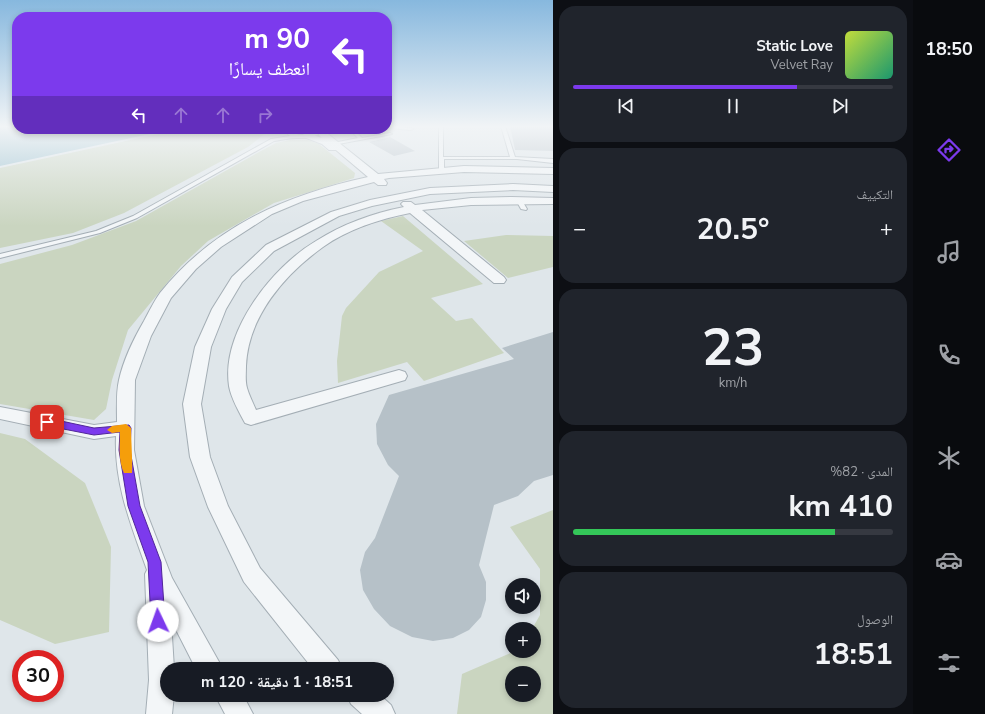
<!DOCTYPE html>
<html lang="ar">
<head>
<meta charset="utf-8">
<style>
  :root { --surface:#171b24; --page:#20242c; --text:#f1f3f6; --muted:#9ea1a6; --line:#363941; --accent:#7c3aed }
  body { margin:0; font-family:"Nunito Sans","Noto Naskh Arabic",sans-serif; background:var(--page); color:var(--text); direction:rtl; height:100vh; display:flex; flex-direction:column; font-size:15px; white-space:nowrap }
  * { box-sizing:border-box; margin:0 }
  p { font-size:13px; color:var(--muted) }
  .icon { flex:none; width:22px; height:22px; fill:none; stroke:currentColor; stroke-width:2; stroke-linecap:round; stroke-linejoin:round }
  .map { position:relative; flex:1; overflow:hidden; direction:ltr }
  .details { display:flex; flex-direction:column; gap:6px; padding:6px; background:#0d0f14; width:360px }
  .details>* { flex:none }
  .hud { position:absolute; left:12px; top:12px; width:380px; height:122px; border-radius:16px; box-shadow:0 2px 6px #0003; direction:rtl; background:#7c3aed; color:#fff; overflow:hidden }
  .buttons { position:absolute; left:505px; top:578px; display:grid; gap:8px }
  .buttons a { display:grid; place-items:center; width:36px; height:36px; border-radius:50%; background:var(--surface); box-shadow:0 2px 6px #0003; font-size:20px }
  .speed { position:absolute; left:12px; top:650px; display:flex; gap:8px; font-size:20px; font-weight:700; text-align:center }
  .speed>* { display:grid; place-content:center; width:52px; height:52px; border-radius:50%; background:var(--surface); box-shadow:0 2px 6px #0003; line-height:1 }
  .speed .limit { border:6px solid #d22; background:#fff; color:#111 }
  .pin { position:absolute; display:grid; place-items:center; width:34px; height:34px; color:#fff; margin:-17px; border-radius:8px; box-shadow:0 2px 6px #0006 }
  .me { position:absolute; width:44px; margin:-22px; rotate:357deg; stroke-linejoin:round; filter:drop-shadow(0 0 3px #0008) }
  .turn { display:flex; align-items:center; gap:14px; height:84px; padding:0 16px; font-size:18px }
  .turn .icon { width:52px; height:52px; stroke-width:2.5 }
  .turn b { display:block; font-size:28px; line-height:34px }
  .lanes { display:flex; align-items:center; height:38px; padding:0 16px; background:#0003; justify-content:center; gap:20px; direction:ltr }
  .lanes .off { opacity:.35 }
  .big { font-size:30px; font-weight:700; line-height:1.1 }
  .details .card { flex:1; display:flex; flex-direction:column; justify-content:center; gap:6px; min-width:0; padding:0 14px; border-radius:16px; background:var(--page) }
  .details .dial { align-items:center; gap:0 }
  .dial b { font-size:52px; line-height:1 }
  .song { display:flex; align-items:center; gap:12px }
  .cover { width:48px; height:48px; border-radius:6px; background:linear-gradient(135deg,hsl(70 70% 55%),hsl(160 70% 35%)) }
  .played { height:4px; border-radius:2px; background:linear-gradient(90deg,var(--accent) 70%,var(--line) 70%) }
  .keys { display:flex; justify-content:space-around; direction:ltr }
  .heat { display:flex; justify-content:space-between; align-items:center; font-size:22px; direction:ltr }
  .charge { height:6px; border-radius:3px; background:linear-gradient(90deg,#34c759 82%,var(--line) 0) }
  .trip { position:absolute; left:160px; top:662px; width:234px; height:40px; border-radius:20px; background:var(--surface); box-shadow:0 2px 6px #0003; font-weight:700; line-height:40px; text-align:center; direction:rtl }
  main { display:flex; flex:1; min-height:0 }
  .dock { display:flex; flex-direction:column; width:72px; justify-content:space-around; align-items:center; background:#090b0e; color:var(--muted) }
  .dock .icon { width:28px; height:28px }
  .dock .active { color:var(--accent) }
  .dock b { font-size:18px; color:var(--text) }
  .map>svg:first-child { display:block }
</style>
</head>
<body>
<main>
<nav class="dock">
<b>18:50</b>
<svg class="icon active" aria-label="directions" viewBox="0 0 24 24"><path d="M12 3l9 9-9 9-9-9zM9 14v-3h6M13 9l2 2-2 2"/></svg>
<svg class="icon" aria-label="music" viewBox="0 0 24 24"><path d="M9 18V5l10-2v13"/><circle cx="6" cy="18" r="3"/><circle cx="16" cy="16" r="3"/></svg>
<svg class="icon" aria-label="phone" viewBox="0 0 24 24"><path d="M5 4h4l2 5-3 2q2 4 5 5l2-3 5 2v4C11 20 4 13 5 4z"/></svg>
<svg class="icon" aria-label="climate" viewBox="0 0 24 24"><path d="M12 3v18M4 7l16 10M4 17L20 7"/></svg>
<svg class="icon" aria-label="car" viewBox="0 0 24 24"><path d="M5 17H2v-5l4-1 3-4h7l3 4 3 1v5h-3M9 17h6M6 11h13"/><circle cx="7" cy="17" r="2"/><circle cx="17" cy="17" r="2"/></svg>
<svg class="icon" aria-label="filters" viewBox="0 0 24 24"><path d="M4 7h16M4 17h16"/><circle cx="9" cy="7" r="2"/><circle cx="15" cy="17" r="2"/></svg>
</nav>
<section class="details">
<div class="card">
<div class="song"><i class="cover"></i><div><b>Static Love</b><p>Velvet Ray</p></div></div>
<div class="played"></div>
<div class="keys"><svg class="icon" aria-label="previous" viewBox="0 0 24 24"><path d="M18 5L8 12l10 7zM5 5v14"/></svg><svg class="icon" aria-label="pause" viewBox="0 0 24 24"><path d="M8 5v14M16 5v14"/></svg><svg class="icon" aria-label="next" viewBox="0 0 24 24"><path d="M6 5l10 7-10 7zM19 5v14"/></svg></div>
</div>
<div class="card"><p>التكييف</p>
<div class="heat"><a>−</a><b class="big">20.5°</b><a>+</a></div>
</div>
<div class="card dial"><b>23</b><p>km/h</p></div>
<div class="card"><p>المدى · 82%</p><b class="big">410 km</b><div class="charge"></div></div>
<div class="card"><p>الوصول</p><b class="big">18:51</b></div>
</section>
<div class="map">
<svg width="553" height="714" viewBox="0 0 553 714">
  <rect width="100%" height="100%" fill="#dfe6ea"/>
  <!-- green -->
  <path fill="#cad5c0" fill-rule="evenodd" d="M182,129H271L248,147L124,213L73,233L0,248V168Z
    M290,140H308L319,144L355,173L354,178L274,203L208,241L181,266L128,330L112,380L106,409L94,420L0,404V264L72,245L136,221L259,152L276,143Z
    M403,216L483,284L431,298L456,321L472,318L504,353L424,381L407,362L338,383L337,361L342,316L346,308L379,272L423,251L381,221Z
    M506,235L553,236V267L508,278L464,241Z
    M0,433L25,439L85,483L111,547L109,632L55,644L0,620Z
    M553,510V714H457L462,674L515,651H534V629H532L540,615V569L510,527ZM512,673H534V695H512Z"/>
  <!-- water -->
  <path fill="#97bfce" d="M0,126H17V129H173L0,166Z"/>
  <!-- building -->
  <path fill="#b6c1c8" d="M510,126H553V151L515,150Z
    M390,137L413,150L415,151L394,156L369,142Z
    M553,332V475L534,481L518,496L494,505L479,565L486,582V600L481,617L469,630L453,638L433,641L412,637L390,626L374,609L363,590L360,570L365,552L375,538L399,476L388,465L377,444L376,424L389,395L514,359L502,348Z"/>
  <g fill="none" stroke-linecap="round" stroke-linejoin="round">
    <!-- lane casing -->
    <g stroke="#a4aeb5" stroke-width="2">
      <path id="lane" d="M387,126L411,128L413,129L411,130L387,128Z
        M439,126H443V157H510L501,126H505L515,157L553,159V163L517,159H444V170L439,171Z
        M282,129C289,129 294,135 302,135C311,135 318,129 326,129C318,137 308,138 297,138C289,138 281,140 274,141L137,218L100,233L0,258V254L96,231L133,216L271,139L290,136Z
        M354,129H358L357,133L362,138L390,133L392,134L333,145V143L358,138L353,133Z
        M519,198L521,199L527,209L526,210L521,209L516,200Z"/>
    </g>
    <!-- street casing -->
    <g stroke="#a4aeb5" stroke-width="2">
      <path id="street" d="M319,129H327L328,134L378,174L464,166L553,168V174L464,172L389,178L384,179L387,183L386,185H378L374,182L303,201L272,214L221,247L196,269L171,298L151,336L135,380L134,450L144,506L172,578L223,669H196L171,620L174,669H167V695H174L172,714H146L149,680L145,574L147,570C131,525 114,484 116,436L94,439L0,419V407L94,425L117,422C117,409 116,393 119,380C123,361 134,338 144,321C149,312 154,301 160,293C214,226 286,195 368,177L336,150H329L322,144L301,136L306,133L322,138L319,135Z
        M513,184L553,186V192L513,190L430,194L372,206L339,216L274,251L242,282L226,309L211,347L201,404L210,457L228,506L260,568L338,660L342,669H313L244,582L208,507L190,457L183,404L195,347L212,309L232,277L266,245L331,212L370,200L430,188Z
        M512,197L553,198V204L471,205L422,210L504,277L506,280L504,283H494L410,213C380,219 348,229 323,247C284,275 248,317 246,366C246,373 245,381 247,388C249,395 253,403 256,410L399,370L405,372L407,376L405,380L251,425L245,423C239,412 231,398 229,386C221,332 272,267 316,241C343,224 373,213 404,207L401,204L403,202H411L415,205L471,198Z
        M215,695H243L253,714H225Z
        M347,695H380L391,705L395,714H362L351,704Z"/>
    </g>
    <!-- lane -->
    <use href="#lane" fill="#f3f6f8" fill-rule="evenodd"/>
    <!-- street -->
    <use href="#street" fill="#f3f6f8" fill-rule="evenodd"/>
  </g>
  <!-- sky -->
  <linearGradient id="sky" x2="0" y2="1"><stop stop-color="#87b8de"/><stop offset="0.56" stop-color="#f1f4f6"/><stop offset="1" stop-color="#f1f4f6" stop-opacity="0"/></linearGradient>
  <rect width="553" height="226" fill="url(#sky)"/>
  <!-- route -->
  <path fill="#7c3aed" stroke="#51269a" d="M47,418L94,428L129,425L131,428L130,450L140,506L161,562L165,621L163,626L158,628L153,626L151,621L148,562L128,506L119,450L120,432L94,435L43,425L42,422Z"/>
  <!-- slow -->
  <path fill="#f59e0b" d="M126,424L131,428C131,435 133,470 132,473H124C118,461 120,445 120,432L112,433L107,430L112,426Z"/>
</svg>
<div class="buttons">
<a><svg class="icon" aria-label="sound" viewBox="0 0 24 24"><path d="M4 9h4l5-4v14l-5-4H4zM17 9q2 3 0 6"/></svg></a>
<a>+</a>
<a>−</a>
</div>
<div class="speed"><div class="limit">30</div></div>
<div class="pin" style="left:47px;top:422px;background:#d93025"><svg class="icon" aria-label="arrive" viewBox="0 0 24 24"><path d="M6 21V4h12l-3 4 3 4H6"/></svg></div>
<svg class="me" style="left:158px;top:621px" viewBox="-20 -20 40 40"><circle r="19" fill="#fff"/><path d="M0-13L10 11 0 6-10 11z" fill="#7c3aed"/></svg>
<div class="trip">18:51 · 1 دقيقة · 120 m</div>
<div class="hud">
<div class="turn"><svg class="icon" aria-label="left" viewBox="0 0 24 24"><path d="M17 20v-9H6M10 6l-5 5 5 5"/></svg><div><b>90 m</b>انعطف يسارًا</div></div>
<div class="lanes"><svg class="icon" aria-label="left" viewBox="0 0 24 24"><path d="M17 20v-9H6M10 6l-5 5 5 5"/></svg><svg class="icon off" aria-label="ahead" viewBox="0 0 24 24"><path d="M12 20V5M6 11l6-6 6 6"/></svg><svg class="icon off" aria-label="ahead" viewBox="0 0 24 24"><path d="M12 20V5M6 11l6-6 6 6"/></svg><svg class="icon off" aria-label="right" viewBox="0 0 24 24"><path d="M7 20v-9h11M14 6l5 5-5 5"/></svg></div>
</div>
</div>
</main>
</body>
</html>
